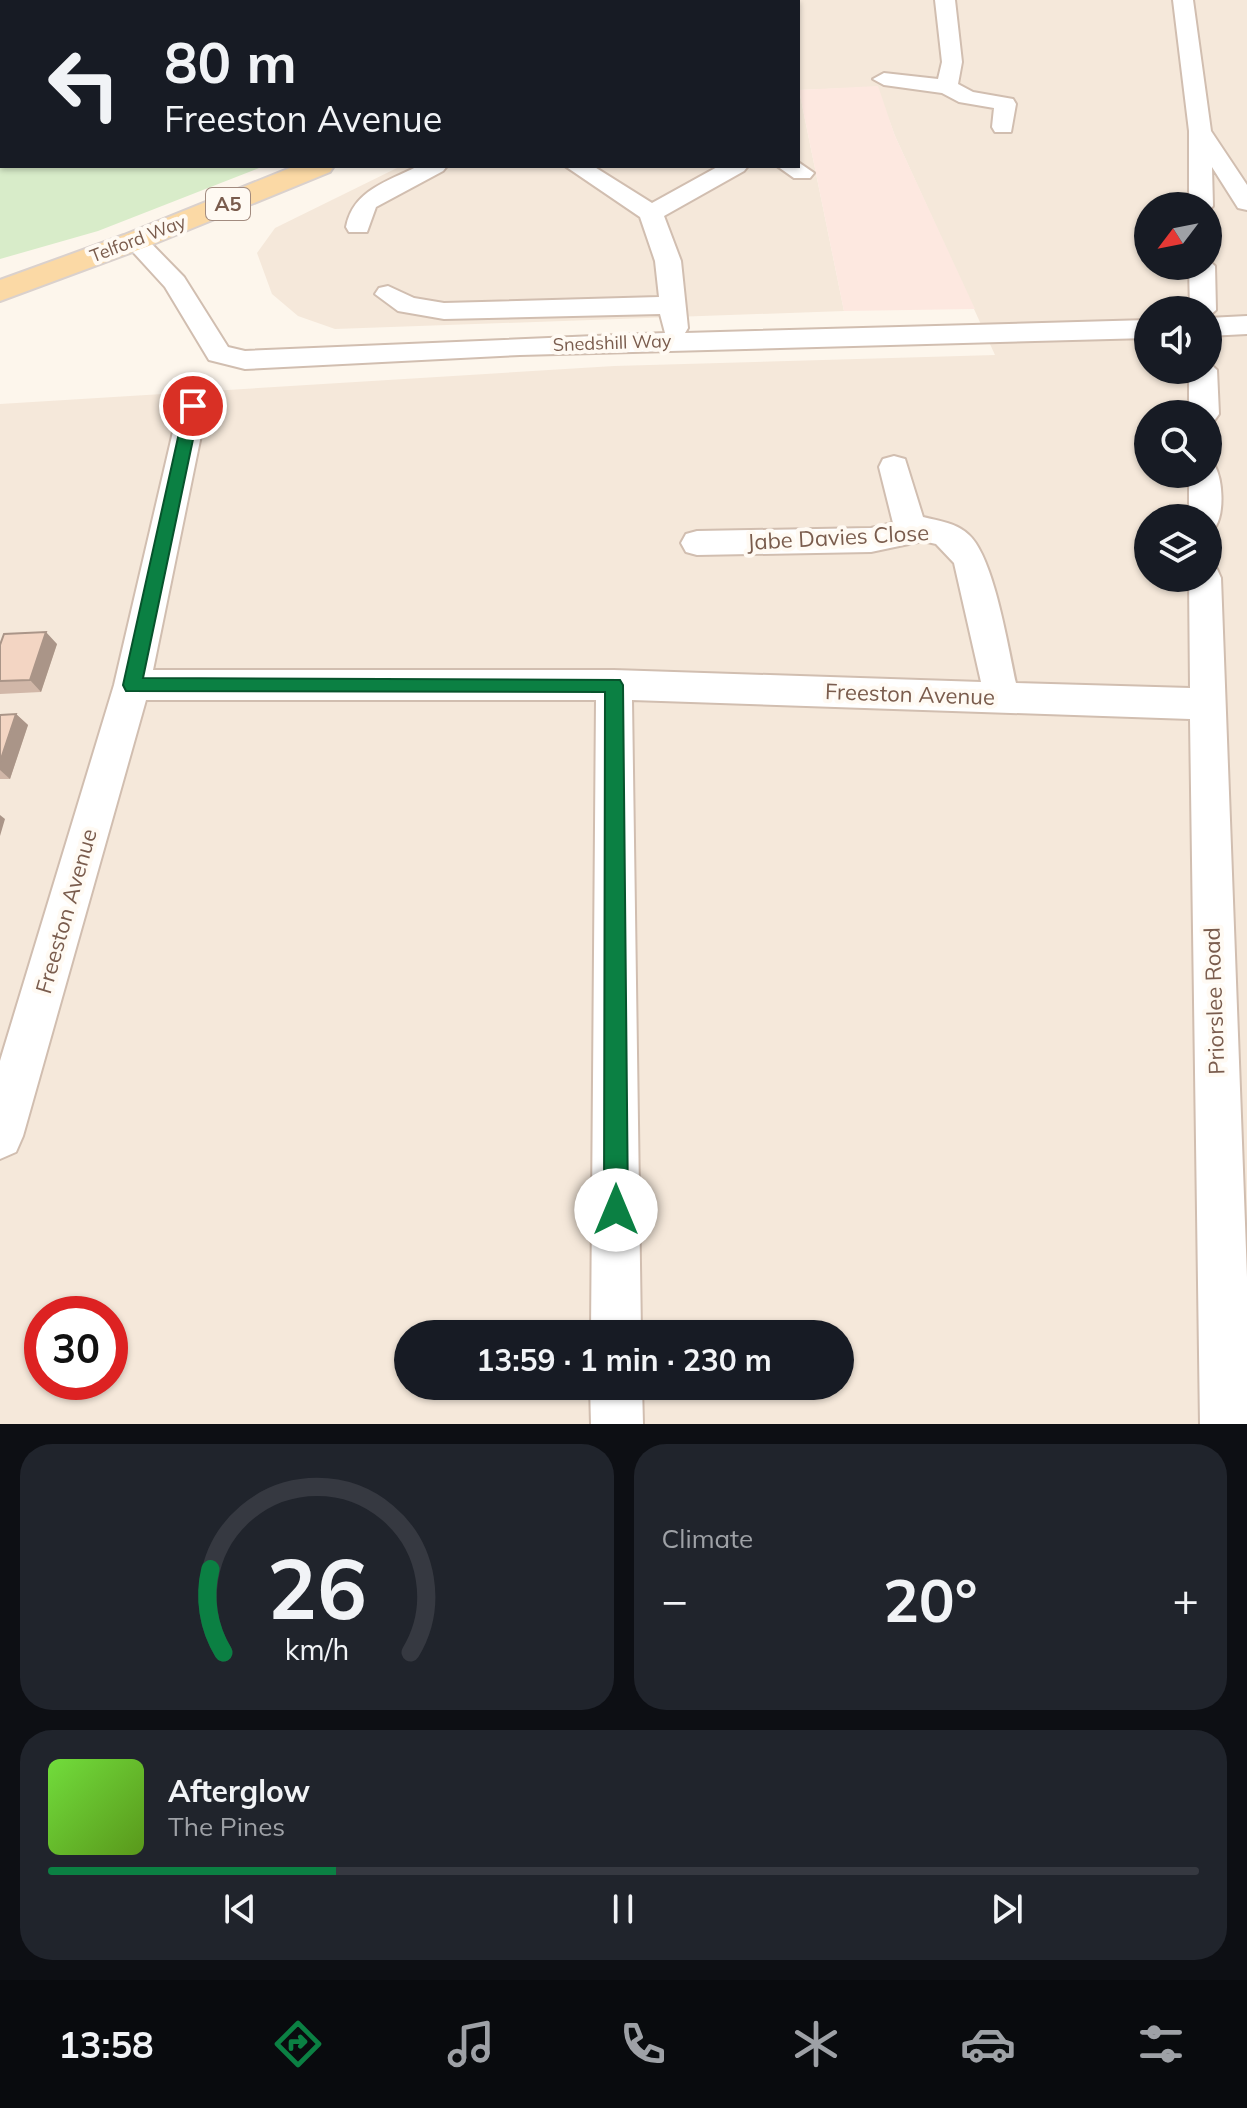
<!DOCTYPE html>
<html lang="en">
<head>
<meta charset="utf-8">
<style>
  :root { --surface:#171b24; --page:#20242c; --text:#f1f3f6; --muted:#9ea1a6; --line:#363941; --accent:#0b8043 }
  body { margin:0; font-family:Mulish,sans-serif; background:var(--page); color:var(--text); height:100vh; display:flex; flex-direction:column; font-size:30px; white-space:nowrap }
  * { box-sizing:border-box; margin:0 }
  p { font-size:26px; color:var(--muted) }
  .icon { flex:none; width:44px; height:44px; fill:none; stroke:currentColor; stroke-width:2; stroke-linecap:round; stroke-linejoin:round }
  .map { position:relative; height:1424px; overflow:hidden }
  .details { display:flex; flex-direction:column; gap:20px; padding:20px; background:#0d0f14; flex:1 }
  .details>* { flex:none }
  .top-card { position:absolute; left:0px; top:0px; width:800px; height:168px; box-shadow:0 2px 6px #0004; background:#171b24; color:var(--text); overflow:hidden }
  .needle { width:52px; rotate:238deg }
  .controls { position:absolute; left:1134px; top:192px; display:grid; gap:16px }
  .controls a { display:grid; place-items:center; width:88px; height:88px; border-radius:50%; background:var(--surface); box-shadow:0 2px 6px #0004; font-size:40px }
  .speed { position:absolute; left:24px; top:1296px; display:flex; gap:16px; font-size:40px; font-weight:700; text-align:center }
  .speed>* { display:grid; place-content:center; width:104px; height:104px; border-radius:50%; background:var(--surface); box-shadow:0 2px 6px #0004; line-height:1 }
  .speed .limit { border:12px solid #d22; background:#fff; color:#111 }
  .pin { position:absolute; display:grid; place-items:center; width:68px; height:68px; color:#fff; margin:-34px; border:4px solid #fff; border-radius:50%; box-shadow:0 2px 8px #0007 }
  .me { position:absolute; width:88px; margin:-44px; rotate:0deg; stroke-linejoin:round; filter:drop-shadow(0 0 6px #0008) }
  .turn { display:flex; align-items:center; gap:28px; height:168px; padding:0 32px; font-size:36px }
  .turn .icon { width:104px; height:104px; stroke-width:2.5 }
  .turn b { display:block; font-size:56px; line-height:68px }
  .big { font-size:60px; font-weight:700; line-height:1.1 }
  .details .tile { flex:1; display:flex; flex-direction:column; justify-content:center; gap:12px; min-width:0; padding:0 28px; border-radius:32px; background:var(--page) }
  .details .dial { align-items:center; gap:0 }
  .dial svg { height:208px; overflow:visible; fill:none; stroke:var(--line); stroke-width:7; stroke-linecap:round; text-anchor:middle }
  .dial text { fill:var(--text); stroke:none }
  .song { display:flex; align-items:center; gap:24px }
  .cover { width:96px; height:96px; border-radius:12px; background:linear-gradient(135deg,hsl(100 70% 55%),hsl(90 70% 35%)) }
  .played { height:8px; border-radius:4px; background:linear-gradient(90deg,var(--accent) 25%,var(--line) 25%) }
  .keys { display:flex; justify-content:space-around; direction:ltr }
  .heat { display:flex; justify-content:space-between; align-items:center; font-size:44px; direction:ltr }
  .details .tiles { flex:1; display:grid; gap:20px; grid-template-columns:1fr 1fr }
  .tile:last-child { grid-column:span 2 }
  .trip { position:absolute; left:394px; top:1320px; width:460px; height:80px; border-radius:40px; background:var(--surface); box-shadow:0 2px 6px #0004; font-weight:700; line-height:80px; text-align:center }
  .dock { display:flex; height:128px; justify-content:space-around; align-items:center; background:#090b0e; color:var(--muted) }
  .dock .icon { width:56px; height:56px }
  .dock .selected { color:var(--accent) }
  .dock b { font-size:36px; color:var(--text) }
  .map>svg:first-child { display:block }
</style>
</head>
<body>
<div class="map">
<svg width="1247" height="1424" viewBox="0 0 1247 1424">
  <rect width="100%" height="100%" fill="#fdf6ec"/>
  <!-- residential -->
  <path fill="#f5e8da" fill-rule="evenodd" d="M0,0H541L2,2V48Z
    M766,0H1247V1424H0V404L614,366L995,355L895,136L877,87L799,90L844,311L335,329L298,316L272,294L257,253L275,228L401,166H798V2H761ZM1148,206H1208V266H1148ZM1148,310H1208V370H1148ZM1148,414H1208V474H1148ZM1148,518H1208V578H1148ZM42,1314H110V1382H42ZM408,1334H840V1386H408Z"/>
  <!-- commercial -->
  <path fill="#fde8e0" d="M878,86L895,136L975,309L844,311L799,90Z"/>
  <!-- green -->
  <path fill="#d8ecc9" d="M0,45L2,166H264L98,231L0,259Z"/>
  <g fill="none" stroke-linecap="round" stroke-linejoin="round">
    <!-- minor casing -->
    <g stroke="#d1beb0" stroke-width="4">
      <path id="minor" d="M113,0H133V2H113Z
        M935,0H955L962,62L958,84L973,92L1013,99L1016,104L1011,132H995L992,127L994,108L959,102L942,93L884,85L873,79L884,73L938,79L942,62Z
        M1173,0H1193L1211,131L1247,185V210L1238,208L1212,167L1213,206L1208,211V206H1189V131Z
        M798,162L814,173L810,178H794L777,166H798Z
        M418,166H447L443,171L376,207L367,232H349L346,227C353,190 387,182 418,166Z
        M565,166H593L652,203L719,166H748L744,171L664,216L681,261L688,328L685,333L1148,320V338L520,355L245,369L209,360L165,287L123,241L126,236H144L184,277L228,347L245,351L665,333L660,314L444,319L398,311L375,294L379,288L388,286L414,298L444,303L659,297L655,261L640,217Z
        M1208,260L1215,266L1216,310L1208,317V310H1190L1189,266H1208Z
        M1247,316V334L1208,336V318Z
        M1208,362L1217,370L1219,414L1214,421L1208,423V414H1189V370H1208Z
        M193,396L203,399L207,406L153,670H614L981,682L954,563L936,544L923,541L871,552L697,555L686,552L681,543L686,534L697,531L871,528L893,523L879,467L883,459L894,456L905,459L923,517C939,521 957,523 969,535C994,558 1008,647 1016,683L1190,688L1189,578H1208V566L1217,569L1221,578L1247,1277V1424H1200L1190,719L632,700L641,1334H591L596,700H146L23,1136L16,1152L0,1159V1061L114,685L179,406L183,399Z
        M1208,464L1215,466C1223,481 1224,512 1216,526L1208,529V518H1189V474H1208Z
        M590,1386H642L643,1424H591Z"/>
    </g>
    <!-- primary casing -->
    <g stroke="#dad1cd" stroke-width="4">
      <path id="primary" d="M295,166H334L330,172L146,247L0,301V280L124,235Z"/>
    </g>
    <!-- minor -->
    <use href="#minor" fill="#fff" fill-rule="evenodd"/>
    <!-- primary -->
    <use href="#primary" fill="#fbd9a5" fill-rule="evenodd"/>
  </g>
  <!-- wall -->
  <path fill="#d1b7a8" d="M71,0H95L92,2H72Z
    M57,644L41,692L0,694V645Z
    M16,714L28,725L10,779H0V715Z"/>
  <!-- shaded-wall -->
  <path fill="#aa9588" d="M223,0H236L237,2H215Z
    M421,0H434L435,2H414Z
    M442,0H461L451,2H443Z
    M46,632L57,644L41,692L30,680Z
    M16,714L28,725L10,779L0,770V762Z
    M0,815L5,819L0,836Z"/>
  <!-- building -->
  <path fill="#f3d5c3" stroke="#aa9588" stroke-width="2" d="M174,0H191L192,2H176Z
    M191,0H223L215,2H193Z
    M270,0H296L297,2H271Z
    M345,0H372L373,2H346Z
    M379,0H399L401,2H380Z
    M46,632L30,680L0,681V645L4,634Z
    M16,714L0,762V715Z"/>
  <!-- route -->
  <path fill="#0b8043" stroke="#07532c" stroke-width="2" d="M193,401L200,406L143,678L620,680L623,685L628,1210L624,1219L616,1222L607,1219L604,1210L605,692L126,691L123,685L185,406Z"/>
  <g text-anchor="middle" stroke-width="8" stroke-linejoin="round" paint-order="stroke">
    <!-- far-street labels -->
    <g font-size="18" fill="#7a5c4d" stroke="#fffaf3">
      <text transform="translate(138 239) rotate(-21)" y="6">Telford Way</text>
      <text transform="translate(612 343) rotate(-2)" y="6">Snedshill Way</text>
    </g>
    <!-- shield labels -->
    <rect fill="#fffaf3" stroke="#a28b7f" stroke-width="2" x="206" y="188" width="44" height="32" rx="6"/>
    <g font-size="20" font-weight="bold" fill="#7a5c4d">
      <text x="228" y="211">A5</text>
    </g>
    <!-- street labels -->
    <g font-size="22" fill="#7a5c4d" stroke="#fffaf3">
      <text transform="translate(838 537) rotate(-3)" y="8">Jabe Davies Close</text>
      <text transform="translate(910 694) rotate(2)" y="8">Freeston Avenue</text>
      <text transform="translate(66 911) rotate(-74)" y="8">Freeston Avenue</text>
      <text transform="translate(1214 1001) rotate(-92)" y="8">Priorslee Road</text>
    </g>
  </g>
</svg>
<div class="controls">
<a><svg class="needle" viewBox="-14 -14 28 28"><path d="M0-13l5 13h-10z" fill="#e53935"/><path d="M0 13l5-13h-10z" fill="#9ea1a6"/></svg></a>
<a><svg class="icon" aria-label="sound" viewBox="0 0 24 24"><path d="M4 9h4l5-4v14l-5-4H4zM17 9q2 3 0 6"/></svg></a>
<a><svg class="icon" aria-label="search" viewBox="0 0 24 24"><circle cx="10" cy="10" r="6"/><path d="M15 15l6 6"/></svg></a>
<a><svg class="icon" aria-label="layers" viewBox="0 0 24 24"><path d="M12 4l9 5-9 5-9-5zM3 14l9 5 9-5"/></svg></a>
</div>
<div class="speed"><div class="limit">30</div></div>
<div class="pin" style="left:193px;top:406px;background:#d93025"><svg class="icon" aria-label="arrive" viewBox="0 0 24 24"><path d="M6 21V4h12l-3 4 3 4H6"/></svg></div>
<svg class="me" style="left:616px;top:1210px" viewBox="-20 -20 40 40"><circle r="19" fill="#fff"/><path d="M0-13L10 11 0 6-10 11z" fill="#0b8043"/></svg>
<div class="trip">13:59 · 1 min · 230 m</div>
<div class="top-card">
<div class="turn"><svg class="icon" aria-label="left" viewBox="0 0 24 24"><path d="M17 20v-9H6M10 6l-5 5 5 5"/></svg><div><b>80 m</b>Freeston Avenue</div></div>
</div>
</div>
<section class="details">
<div class="tiles">
<div class="tile dial"><svg viewBox="0 0 100 80">
<path d="M14 69A42 42 0 1 1 86 69"/>
<path d="M14 69A42 42 0 0 1 9 37" stroke="#0b8043"/>
<text x="50" y="56" font-size="32" font-weight="700">26</text>
<text x="50" y="72" font-size="11">km/h</text>
</svg></div>
<div class="tile"><p>Climate</p>
<div class="heat"><a>−</a><b class="big">20°</b><a>+</a></div>
</div>
<div class="tile">
<div class="song"><i class="cover"></i><div><b>Afterglow</b><p>The Pines</p></div></div>
<div class="played"></div>
<div class="keys"><svg class="icon" aria-label="previous" viewBox="0 0 24 24"><path d="M18 5L8 12l10 7zM5 5v14"/></svg><svg class="icon" aria-label="pause" viewBox="0 0 24 24"><path d="M8 5v14M16 5v14"/></svg><svg class="icon" aria-label="next" viewBox="0 0 24 24"><path d="M6 5l10 7-10 7zM19 5v14"/></svg></div>
</div>
</div>
</section>
<nav class="dock">
<b>13:58</b>
<svg class="icon selected" aria-label="directions" viewBox="0 0 24 24"><path d="M12 3l9 9-9 9-9-9zM9 14v-3h6M13 9l2 2-2 2"/></svg>
<svg class="icon" aria-label="music" viewBox="0 0 24 24"><path d="M9 18V5l10-2v13"/><circle cx="6" cy="18" r="3"/><circle cx="16" cy="16" r="3"/></svg>
<svg class="icon" aria-label="phone" viewBox="0 0 24 24"><path d="M5 4h4l2 5-3 2q2 4 5 5l2-3 5 2v4C11 20 4 13 5 4z"/></svg>
<svg class="icon" aria-label="climate" viewBox="0 0 24 24"><path d="M12 3v18M4 7l16 10M4 17L20 7"/></svg>
<svg class="icon" aria-label="car" viewBox="0 0 24 24"><path d="M5 17H2v-5l4-1 3-4h7l3 4 3 1v5h-3M9 17h6M6 11h13"/><circle cx="7" cy="17" r="2"/><circle cx="17" cy="17" r="2"/></svg>
<svg class="icon" aria-label="filters" viewBox="0 0 24 24"><path d="M4 7h16M4 17h16"/><circle cx="9" cy="7" r="2"/><circle cx="15" cy="17" r="2"/></svg>
</nav>
</body>
</html>
